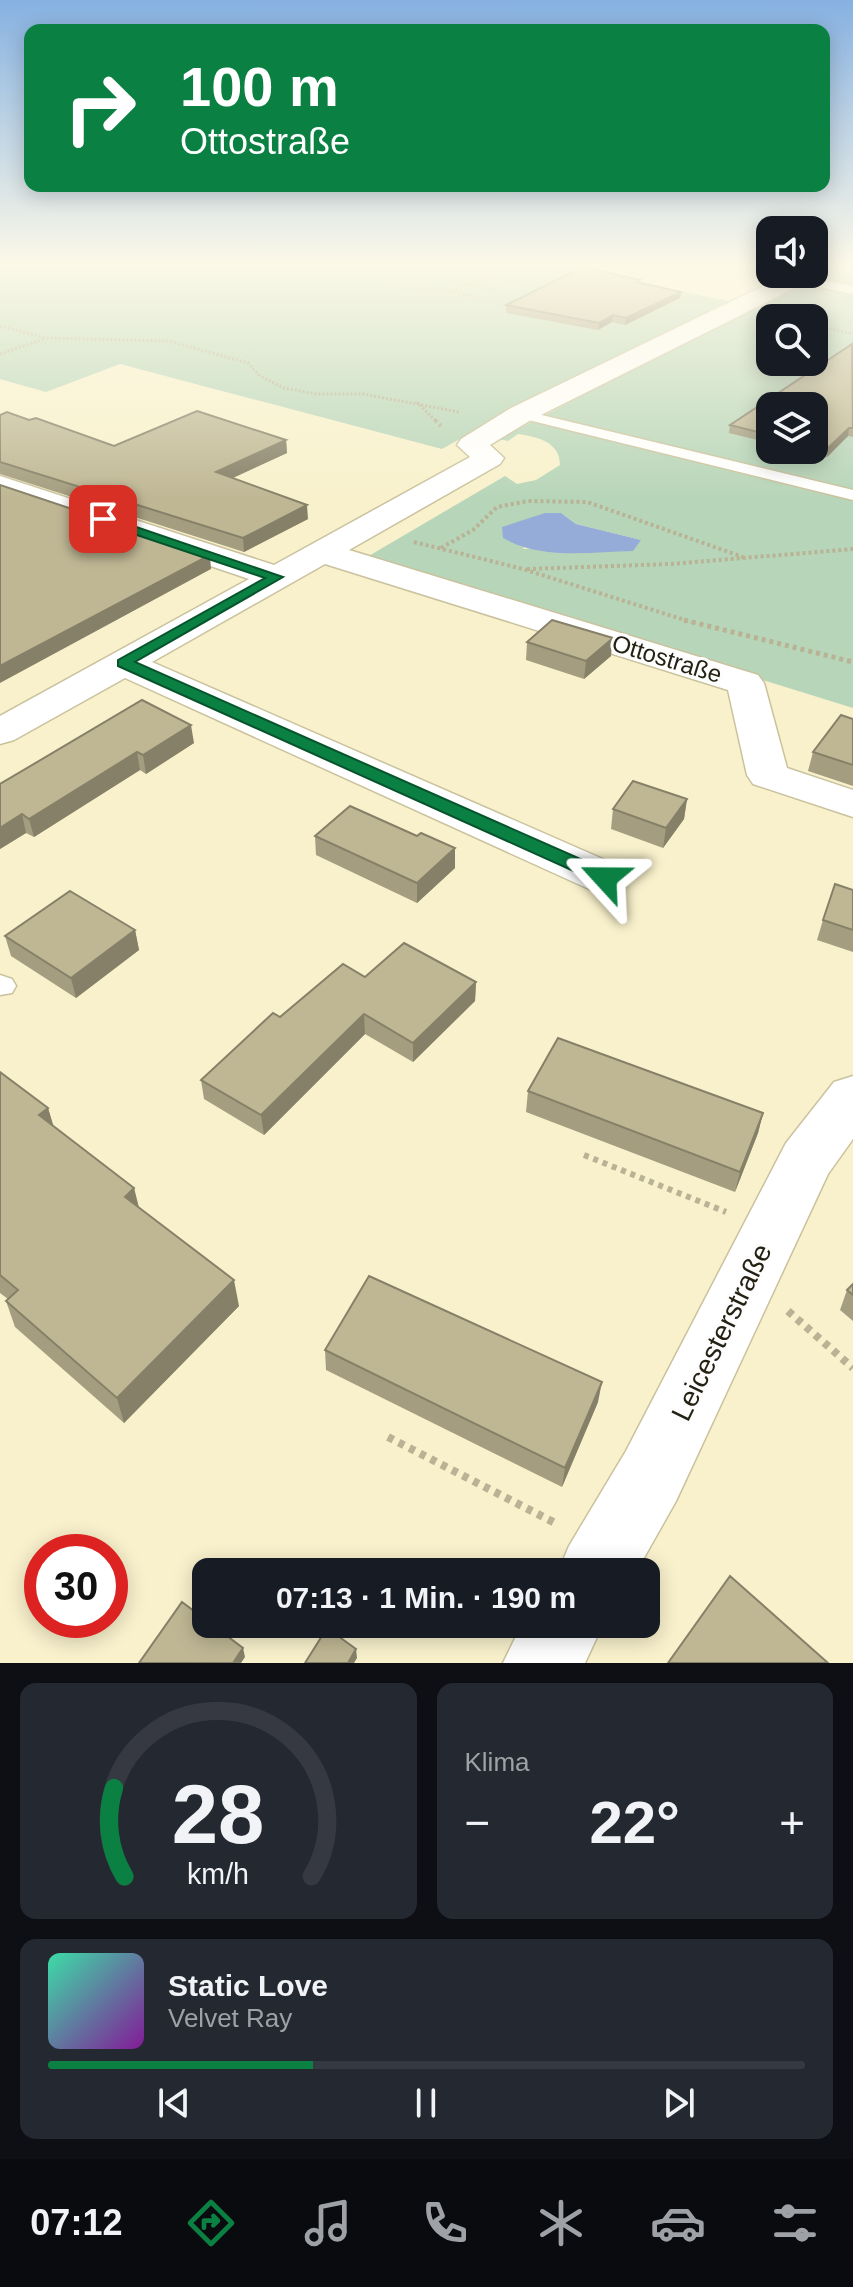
<!DOCTYPE html>
<html lang="de">
<head>
<meta charset="utf-8">
<style>
  :root { --surface:#171b24; --page:#242831; --text:#f1f3f6; --muted:#9ea1a6; --line:#363941; --accent:#0b8043 }
  body { margin:0; font-family:Arial,sans-serif; background:var(--page); color:var(--text); height:100vh; display:flex; flex-direction:column; font-size:30px; white-space:nowrap }
  * { box-sizing:border-box; margin:0 }
  p { font-size:26px; color:var(--muted) }
  .icon { flex:none; width:44px; height:44px; fill:none; stroke:currentColor; stroke-width:2; stroke-linecap:round; stroke-linejoin:round }
  .map { position:relative; height:1663px; overflow:hidden }
  .panel { display:flex; flex-direction:column; gap:20px; padding:20px; background:#0d0f14; flex:1 }
  .panel>* { flex:none }
  .banner { position:absolute; left:24px; top:24px; width:806px; height:168px; border-radius:16px; box-shadow:0 4px 20px #0003; background:#0b8043; color:#fff; overflow:hidden }
  .fabs { position:absolute; left:756px; top:216px; display:grid; gap:16px }
  .fabs a { display:grid; place-items:center; width:72px; height:72px; border-radius:16px; background:var(--surface); box-shadow:0 4px 20px #0003; font-size:40px }
  .speed { position:absolute; left:24px; top:1534px; display:flex; gap:16px; font-size:40px; font-weight:700; text-align:center }
  .speed>* { display:grid; place-content:center; width:104px; height:104px; border-radius:50%; background:var(--surface); box-shadow:0 4px 20px #0003; line-height:1 }
  .speed .limit { border:12px solid #d22; background:#fff; color:#111 }
  .pin { position:absolute; display:grid; place-items:center; width:68px; height:68px; color:#fff; margin:-34px; border-radius:16px; box-shadow:0 4px 12px #0006 }
  .me { position:absolute; width:88px; margin:-44px; rotate:294deg; stroke-linejoin:round; filter:drop-shadow(0 0 6px #0008) }
  .turn { display:flex; align-items:center; gap:28px; height:168px; padding:0 24px; font-size:36px }
  .turn .icon { width:104px; height:104px; stroke-width:2.5 }
  .turn b { display:block; font-size:56px; line-height:68px }
  .big { font-size:60px; font-weight:700; line-height:1.1 }
  .panel .card { flex:1; display:flex; flex-direction:column; justify-content:center; gap:12px; min-width:0; padding:0 28px; border-radius:16px; background:var(--page) }
  .panel .dial { align-items:center; gap:0 }
  .dial svg { height:208px; overflow:visible; fill:none; stroke:var(--line); stroke-width:7; stroke-linecap:round; text-anchor:middle }
  .dial text { fill:var(--text); stroke:none }
  .song { display:flex; align-items:center; gap:24px }
  .cover { width:96px; height:96px; border-radius:12px; background:linear-gradient(135deg,hsl(160 70% 55%),hsl(290 70% 35%)) }
  .played { height:8px; border-radius:4px; background:linear-gradient(90deg,var(--accent) 35%,var(--line) 35%) }
  .keys { display:flex; justify-content:space-around; direction:ltr }
  .heat { display:flex; justify-content:space-between; align-items:center; font-size:44px; direction:ltr }
  .panel .tiles { flex:1; display:grid; gap:20px; grid-template-columns:1fr 1fr }
  .card:last-child { grid-column:span 2 }
  .trip { position:absolute; left:192px; top:1558px; width:468px; height:80px; border-radius:16px; background:var(--surface); box-shadow:0 4px 20px #0003; font-weight:700; line-height:80px; text-align:center }
  .tab-bar { display:flex; height:128px; justify-content:space-around; align-items:center; background:#090b0e; color:var(--muted) }
  .tab-bar .icon { width:56px; height:56px }
  .tab-bar .current { color:var(--accent) }
  .tab-bar b { font-size:36px; color:var(--text) }
  .map>svg:first-child { display:block }
</style>
</head>
<body>
<div class="map">
<svg width="853" height="1663" viewBox="0 0 853 1663">
  <rect width="100%" height="100%" fill="#f9f1cc"/>
  <!-- green -->
  <path fill="#b7d5b9" fill-rule="evenodd" d="M0,266H558L733,302L499,417L442,449L120,364L46,392L0,379Z
    M832,266H853V708L367,557L505,476L517,484L536,480L560,465C560,442 538,437 518,434L508,441L499,439ZM770,318H814V362H770ZM770,406H814V450H770ZM545,513H561L576,524L641,540L523,549Z"/>
  <!-- water -->
  <path fill="#94acd7" d="M545,513H561L576,524L641,540L633,551C589,552 542,560 503,538L502,527Z"/>
  <g fill="none" stroke-linecap="round" stroke-linejoin="round">
    <!-- service casing -->
    <g stroke="#cac29e" stroke-width="3">
      <path id="service" d="M795,275L853,286V294L791,281V277Z
        M521,410L853,490V500L516,417V411Z
        M0,975L12,979L16,986L12,993L0,995Z"/>
    </g>
    <!-- minor casing -->
    <g stroke="#cac29e" stroke-width="3">
      <path id="minor" d="M814,272L816,274L813,279L531,420L490,445L504,458L500,464L349,550L758,675L764,683L787,768L853,790V817L753,784L747,775L728,690L325,564L152,662L621,867L628,878L621,889L605,893L589,889L125,678L14,740L0,744V716L249,579L0,495V476L274,565L470,457L457,445L461,439L511,408L788,274Z
        M853,1076V1139L828,1174L676,1501L636,1572H558L569,1546L626,1451L786,1143L834,1082Z
        M522,1624H603L585,1663H503Z"/>
    </g>
    <!-- path-far4 -->
    <path stroke="#b9b294" stroke-width="3" stroke-dasharray="2 2" stroke-linecap="butt" d="M445,266L548,289
      M430,280L439,278L496,290
      M399,288L448,290L480,299
      M452,291L487,277
      M814,325L853,334
      M0,326L47,338L169,341L248,363L260,376L284,388L316,394H363L459,412
      M0,354L44,339
      M417,402L437,422"/>
    <!-- path-far3 -->
    <path stroke="#b9b294" stroke-width="4" stroke-dasharray="3 3" stroke-linecap="butt" d="M435,420L441,426
      M414,542L523,569L691,622
      M441,548L473,530L497,507L528,501L587,502L743,557
      M527,569L671,564L853,549"/>
    <!-- path-far2 -->
    <path stroke="#b9b294" stroke-width="5" stroke-dasharray="4 4" stroke-linecap="butt" d="M684,620L853,662"/>
    <!-- path-far1 -->
    <path stroke="#b9b294" stroke-width="6" stroke-dasharray="5 5" stroke-linecap="butt" d="M584,1155L726,1212"/>
    <!-- path -->
    <path stroke="#b9b294" stroke-width="8" stroke-dasharray="6 6" stroke-linecap="butt" d="M788,1311L853,1368
      M388,1437L557,1524"/>
    <!-- service -->
    <use href="#service" fill="#fff" fill-rule="evenodd"/>
    <!-- minor -->
    <use href="#minor" fill="#fff" fill-rule="evenodd"/>
  </g>
  <!-- wall -->
  <path fill="#a49d7f" d="M640,280V282L681,292L680,298L625,325L612,322L598,330L506,313V305Z
    M853,344V437L848,436L827,457L799,450H814V406H770V443L729,433L730,425Z
    M0,415L29,420L114,446L286,440L287,453L233,478L308,519L244,552L0,474Z
    M527,642L611,656L584,679L526,660Z
    M142,700L194,743L146,774L140,770L34,837L26,833L0,849V784Z
    M853,719V786L808,771L813,752Z
    M687,799L684,819L663,848L611,829L613,809Z
    M315,836H417L455,848V868L417,903L316,855Z
    M853,890V952L817,940L823,920Z
    M135,930L139,950L76,998L11,956L5,936Z
    M365,977L476,982L475,1001L413,1062L365,1034L264,1135L204,1099L201,1080L280,1017Z
    M0,1072L48,1108L53,1126L134,1188L139,1207L239,1306L124,1423L15,1327L6,1301L8,1299L0,1293Z
    M528,1091L763,1113L758,1133L735,1192L526,1112Z
    M853,1284V1321L840,1310L847,1290Z
    M325,1350L598,1402L562,1487L326,1370Z"/>
  <!-- shaded-wall -->
  <path fill="#868068" d="M681,292L680,298L625,325L626,318Z
    M613,315L612,322L598,330L599,323Z
    M849,428L848,436L827,457L828,448Z
    M286,440L287,453L217,485L216,472Z
    M307,505L308,519L244,552L243,538Z
    M210,555L211,569L0,683V666Z
    M613,638L611,656L584,679L586,661Z
    M191,725L194,743L146,774L143,755Z
    M137,752L140,770L34,837L29,819Z
    M687,799L684,819L663,848L666,828Z
    M22,814L26,833L0,849V828Z
    M455,848V868L417,903V883Z
    M135,930L139,950L76,998L71,978Z
    M476,982L475,1001L413,1062V1043Z
    M364,1014L365,1034L264,1135L261,1115Z
    M48,1108L56,1134L39,1115Z
    M763,1113L758,1133L735,1192L740,1172Z
    M134,1188L140,1214L125,1197Z
    M234,1280L239,1306L124,1423L117,1398Z
    M602,1382L598,1402L562,1487L565,1468Z
    M243,1648L245,1657L241,1663H233Z
    M356,1649L357,1658L354,1663H348Z"/>
  <!-- building -->
  <path fill="#bfb794" stroke="#868068" stroke-width="2" d="M583,267L640,280L637,282L681,292L626,318L613,315L599,323L506,305Z
    M852,344L853,428H849L828,448L814,445V406H770V435L730,425Z
    M197,411L286,440L216,472L307,505L243,538L0,462V415L7,412L29,420L36,418L114,446Z
    M0,485L210,555L0,666Z
    M552,620L613,638L586,661L527,642Z
    M142,700L191,725L143,755L137,752L29,819L22,814L0,828V784Z
    M841,715L853,719V765L813,752Z
    M633,781L687,799L666,828L613,809Z
    M350,806L417,836L421,833L455,848L417,883L315,836Z
    M835,884L853,890V930L823,920Z
    M70,891L135,930L71,978L5,936Z
    M404,943L476,982L413,1043L364,1014L261,1115L201,1080L273,1013L280,1017L343,964L365,977Z
    M558,1038L763,1113L740,1172L528,1091Z
    M0,1072L48,1108L39,1115L134,1188L125,1197L234,1280L117,1398L6,1301L18,1290L0,1275Z
    M369,1276L602,1382L565,1468L325,1350Z
    M853,1284V1295L847,1290Z
    M730,1576L828,1663H668Z
    M182,1602L206,1620V1624H211L243,1648L233,1663H139Z
    M327,1628L356,1649L348,1663H305Z"/>
  <!-- sky -->
  <linearGradient id="sky" x2="0" y2="1"><stop stop-color="#86b1e1"/><stop offset="0.53" stop-color="#fcf9e8"/><stop offset="1" stop-color="#fcf9e8" stop-opacity="0"/></linearGradient>
  <rect width="853" height="499" fill="url(#sky)"/>
  <!-- route -->
  <path fill="#0b8043" stroke="#07532c" stroke-width="2" d="M98,517H107L283,577L135,662L612,873V882H598L118,666V660L265,578L98,522Z"/>
  <g text-anchor="middle" stroke-width="6" stroke-linejoin="round" paint-order="stroke">
    <!-- street labels -->
    <g font-size="24" fill="#252214" stroke="#fdfdfd">
      <text transform="translate(667 659) rotate(17)" y="8">Ottostraße</text>
    </g>
    <!-- near-street labels -->
    <g font-size="28" fill="#252214" stroke="#fdfdfd">
      <text transform="translate(721 1332) rotate(-64)" y="10">Leicesterstraße</text>
    </g>
  </g>
</svg>
<div class="fabs">
<a><svg class="icon" aria-label="sound" viewBox="0 0 24 24"><path d="M4 9h4l5-4v14l-5-4H4zM17 9q2 3 0 6"/></svg></a>
<a><svg class="icon" aria-label="search" viewBox="0 0 24 24"><circle cx="10" cy="10" r="6"/><path d="M15 15l6 6"/></svg></a>
<a><svg class="icon" aria-label="layers" viewBox="0 0 24 24"><path d="M12 4l9 5-9 5-9-5zM3 14l9 5 9-5"/></svg></a>
</div>
<div class="speed"><div class="limit">30</div></div>
<div class="pin" style="left:103px;top:519px;background:#d93025"><svg class="icon" aria-label="arrive" viewBox="0 0 24 24"><path d="M6 21V4h12l-3 4 3 4H6"/></svg></div>
<svg class="me" style="left:605px;top:878px" viewBox="-20 -20 40 40"><path d="M0-17L14 15 0 8-14 15z" fill="#0b8043" stroke="#fff" stroke-width="4"/></svg>
<div class="trip">07:13 · 1 Min. · 190 m</div>
<div class="banner">
<div class="turn"><svg class="icon" aria-label="right" viewBox="0 0 24 24"><path d="M7 20v-9h11M14 6l5 5-5 5"/></svg><div><b>100 m</b>Ottostraße</div></div>
</div>
</div>
<section class="panel">
<div class="tiles">
<div class="card dial"><svg viewBox="0 0 100 80">
<path d="M14 69A42 42 0 1 1 86 69"/>
<path d="M14 69A42 42 0 0 1 10 35" stroke="#0b8043"/>
<text x="50" y="56" font-size="32" font-weight="700">28</text>
<text x="50" y="72" font-size="11">km/h</text>
</svg></div>
<div class="card"><p>Klima</p>
<div class="heat"><a>−</a><b class="big">22°</b><a>+</a></div>
</div>
<div class="card">
<div class="song"><i class="cover"></i><div><b>Static Love</b><p>Velvet Ray</p></div></div>
<div class="played"></div>
<div class="keys"><svg class="icon" aria-label="previous" viewBox="0 0 24 24"><path d="M18 5L8 12l10 7zM5 5v14"/></svg><svg class="icon" aria-label="pause" viewBox="0 0 24 24"><path d="M8 5v14M16 5v14"/></svg><svg class="icon" aria-label="next" viewBox="0 0 24 24"><path d="M6 5l10 7-10 7zM19 5v14"/></svg></div>
</div>
</div>
</section>
<nav class="tab-bar">
<b>07:12</b>
<svg class="icon current" aria-label="directions" viewBox="0 0 24 24"><path d="M12 3l9 9-9 9-9-9zM9 14v-3h6M13 9l2 2-2 2"/></svg>
<svg class="icon" aria-label="music" viewBox="0 0 24 24"><path d="M9 18V5l10-2v13"/><circle cx="6" cy="18" r="3"/><circle cx="16" cy="16" r="3"/></svg>
<svg class="icon" aria-label="phone" viewBox="0 0 24 24"><path d="M5 4h4l2 5-3 2q2 4 5 5l2-3 5 2v4C11 20 4 13 5 4z"/></svg>
<svg class="icon" aria-label="climate" viewBox="0 0 24 24"><path d="M12 3v18M4 7l16 10M4 17L20 7"/></svg>
<svg class="icon" aria-label="car" viewBox="0 0 24 24"><path d="M5 17H2v-5l4-1 3-4h7l3 4 3 1v5h-3M9 17h6M6 11h13"/><circle cx="7" cy="17" r="2"/><circle cx="17" cy="17" r="2"/></svg>
<svg class="icon" aria-label="filters" viewBox="0 0 24 24"><path d="M4 7h16M4 17h16"/><circle cx="9" cy="7" r="2"/><circle cx="15" cy="17" r="2"/></svg>
</nav>
</body>
</html>
